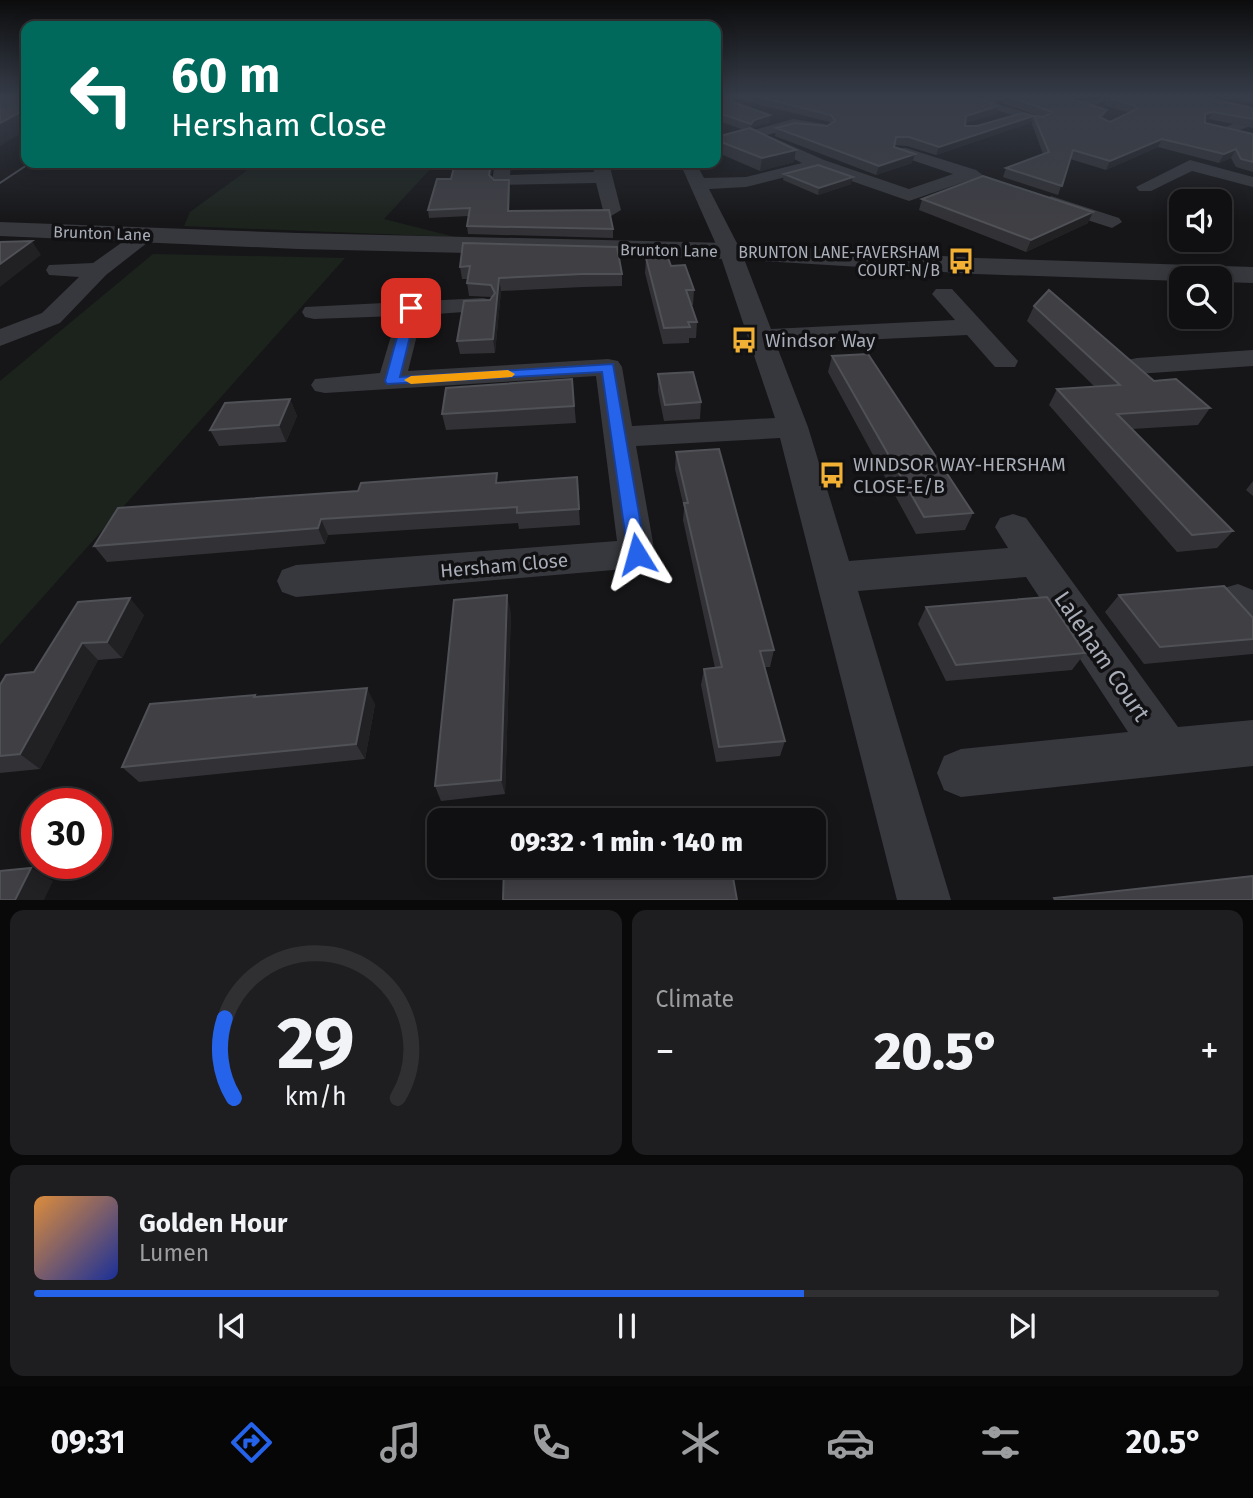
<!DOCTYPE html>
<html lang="en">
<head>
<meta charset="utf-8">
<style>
  :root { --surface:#101012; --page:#1e1e20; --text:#f1f3f6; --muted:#9c9d9f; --line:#303032; --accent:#2563eb }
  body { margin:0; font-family:"Fira Sans",sans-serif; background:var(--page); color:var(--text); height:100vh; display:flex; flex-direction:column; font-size:26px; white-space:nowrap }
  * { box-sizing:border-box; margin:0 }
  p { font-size:23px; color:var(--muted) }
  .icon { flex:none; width:38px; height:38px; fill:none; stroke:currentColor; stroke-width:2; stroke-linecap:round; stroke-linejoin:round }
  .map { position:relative; height:900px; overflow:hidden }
  .details { display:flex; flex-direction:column; gap:10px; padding:10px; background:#09090a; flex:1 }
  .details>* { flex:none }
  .banner { position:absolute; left:21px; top:21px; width:700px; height:147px; border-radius:14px; box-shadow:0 4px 18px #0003,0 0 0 2px var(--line); background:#00695c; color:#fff; overflow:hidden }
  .fabs { position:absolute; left:1169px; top:189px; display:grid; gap:14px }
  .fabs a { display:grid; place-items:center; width:63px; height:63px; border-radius:14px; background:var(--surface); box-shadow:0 4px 18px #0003,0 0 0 2px var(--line); font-size:35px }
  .speed { position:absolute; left:21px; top:788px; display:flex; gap:14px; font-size:35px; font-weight:700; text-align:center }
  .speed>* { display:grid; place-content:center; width:91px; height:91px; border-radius:50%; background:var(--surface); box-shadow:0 4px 18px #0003,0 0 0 2px var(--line); line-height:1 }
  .speed .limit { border:10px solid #d22; background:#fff; color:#111 }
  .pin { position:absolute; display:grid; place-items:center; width:60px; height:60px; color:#fff; margin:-30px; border-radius:14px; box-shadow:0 4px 10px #0006 }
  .me { position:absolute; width:77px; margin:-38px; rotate:352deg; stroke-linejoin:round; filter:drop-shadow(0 0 5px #0008) }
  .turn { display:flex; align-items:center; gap:24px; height:147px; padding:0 35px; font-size:32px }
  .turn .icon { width:91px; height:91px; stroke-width:2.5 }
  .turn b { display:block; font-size:49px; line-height:60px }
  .big { font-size:52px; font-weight:800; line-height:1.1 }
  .details .widget { flex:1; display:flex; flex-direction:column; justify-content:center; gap:10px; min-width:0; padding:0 24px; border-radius:14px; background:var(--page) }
  .details .dial { align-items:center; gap:0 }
  .dial svg { height:182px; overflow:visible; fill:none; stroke:var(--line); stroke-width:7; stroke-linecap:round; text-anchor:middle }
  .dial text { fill:var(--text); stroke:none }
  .song { display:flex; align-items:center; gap:21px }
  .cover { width:84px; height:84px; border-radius:10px; background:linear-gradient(135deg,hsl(30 70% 55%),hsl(230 70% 35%)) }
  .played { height:7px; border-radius:4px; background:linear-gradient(90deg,var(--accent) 65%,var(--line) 65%) }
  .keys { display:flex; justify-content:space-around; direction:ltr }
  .heat { display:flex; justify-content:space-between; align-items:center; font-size:38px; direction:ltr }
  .details .tiles { flex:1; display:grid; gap:10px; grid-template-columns:1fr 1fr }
  .widget:last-child { grid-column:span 2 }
  .trip { position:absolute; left:427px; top:808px; width:399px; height:70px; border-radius:14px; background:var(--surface); box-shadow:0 4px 18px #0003,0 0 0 2px var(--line); font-weight:800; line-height:70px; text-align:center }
  .tab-bar { display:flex; height:112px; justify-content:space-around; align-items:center; background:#060607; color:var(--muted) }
  .tab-bar .icon { width:49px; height:49px }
  .tab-bar .current { color:var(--accent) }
  .tab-bar b { font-size:32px; color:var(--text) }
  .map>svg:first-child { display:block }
</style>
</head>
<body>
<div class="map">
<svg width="1253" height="900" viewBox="0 0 1253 900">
  <rect width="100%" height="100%" fill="#161618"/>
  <!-- green -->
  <path fill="#1c231d" d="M257,163H436L384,219L455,237L184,226L190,212Z
    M153,254L345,258L0,645V381Z"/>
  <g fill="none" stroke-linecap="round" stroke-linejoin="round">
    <!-- minor -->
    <path fill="#37383d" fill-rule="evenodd" d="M986,97H1009L995,103L1046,119L1039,123L973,103Z
      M1038,97C1053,97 1066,101 1080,101C1090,102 1103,97 1115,97L1082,110Z
      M1253,116V125L1226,135L1218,130Z
      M793,119L824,124L831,128L824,132L794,128L767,135L824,160L909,189L953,174L894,154V148H906L976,170L984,176L981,180H970L909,201L817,169L746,187L709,189L741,251L771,329L955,320L932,294L936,289H952L1018,361L1015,367H995L967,335L776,344L808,427L849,561L1008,548L995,527L1000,518L1013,514L1026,518L1178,727L1253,720V766L961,797L944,790L937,773L944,756L961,749L1128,732L1026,577L858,591L951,900H897L780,438L636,446L655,554L650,564L637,568L296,597L282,592L277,581L282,570L296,565L617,541L596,376L325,393L315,391L311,385L315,379L380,373L397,316L314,319L305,317L302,312L305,307L483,298L492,300L495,305L492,310L422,315L408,371L608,359L618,361L622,367L632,426L775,418L719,251L680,163H696L704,178L746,177L802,163L750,137L754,130Z
      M1190,160L1253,177V187L1192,171L1151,191H1139L1136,187Z
      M495,163H511L510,175L594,172L593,163H609L621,210L611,216L604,214L596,183L495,185L492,181Z
      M1051,196L1119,218L1122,222L1112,228L1044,206L1042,202Z
      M145,229L155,235L152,239L106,275L60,323L0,346V329L42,313L79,277L49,275L46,270L49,265L93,263L138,231Z
      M1253,350V366L1137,374L1127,372L1123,366L1127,360L1137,358Z
      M1238,584L1253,590V634L1239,629L1218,600L1224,588Z"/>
    <!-- tertiary -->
    <path fill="#37383d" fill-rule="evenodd" d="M0,222L298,233L730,243L976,258L1253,267V283L1220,282V278H1181V281L976,274L730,259L298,249L0,236Z"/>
    <!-- tram -->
    <path stroke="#4a4c52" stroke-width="2" d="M0,183L30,163"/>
  </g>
  <!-- wall -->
  <path fill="#323236" d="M716,97H980L976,99L998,106L996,114L965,123V126H977L1033,116L1030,123L936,155L907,146L894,145V147L912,163L876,175L775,136L776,128L827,126L830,124V122L733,98L731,99L732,102L770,115L769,123L753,127L752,129L794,162L760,171L716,152V137L744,130L716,120Z
    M1004,97H1096L1084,98H1066L1107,110L1102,119L1110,122L1130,113L1104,105L1108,97L1207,98L1253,108V128L1209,119L1205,120V123L1253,134V172L1236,167L1231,158L1219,163L1158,147L1106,170L1070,159L1058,195L1003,177L1006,168L1043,154L1032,124L1034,116L1041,117L1003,103Z
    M1223,97H1253V104Z
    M455,163H492L491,177L494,180L510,187L509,211L613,229V238L468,234L467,226L469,216L429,218L428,210L451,179Z
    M511,163H592L591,167L513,170Z
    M610,163H652V165L613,166Z
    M784,174L851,184L818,195L783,180Z
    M922,199L1088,223L1026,252L919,210Z
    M463,243L622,274V286L583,287L501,291L495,353L460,354L457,341L492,297L469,296L467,283L468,279H462L460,267Z
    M646,258L671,266L694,290L693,305H691L697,322L696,338H689V343L663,344L645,273Z
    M1034,306L1154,381L1210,408L1198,425L1132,429L1233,531L1217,548L1177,552L1049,405L1057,389L1095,387L1027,321Z
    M832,356L973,513L965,530L916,534L828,372Z
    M658,374L701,402L700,419L664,421L658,391Z
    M572,379L576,423L446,430L442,414Z
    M290,399L297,416L286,442L219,446L210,430Z
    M676,452L774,650L770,667H765L785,741L780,756L716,762L701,685L704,669L715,668L683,520L684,508L675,469Z
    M577,477L580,525L519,529L518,523L328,535L325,544L107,562L94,546L498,483Z
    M1253,481V496L1246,490Z
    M1119,595L1253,618V654L1144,664L1105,612Z
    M78,602L144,615L122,658L98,660L40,769L0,773V685L34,672Z
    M926,607L1085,653L1072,670L946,681L918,624Z
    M511,612L505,794L441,801L435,786Z
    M257,697L375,704L365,759L139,782L122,767Z"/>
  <!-- shaded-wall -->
  <path fill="#212124" d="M998,106L996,114L963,123L966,116Z
    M26,109V130L0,146V123Z
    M1213,112L1209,119L1201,121L1205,114Z
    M770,115L769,123L753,127L750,132L751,124L754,120Z
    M1033,116L1030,123L936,155L939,147Z
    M1162,139L1158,147L1106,170L1110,161Z
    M1236,149L1231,158L1219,163L1224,154Z
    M796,150L794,162L760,171L762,158Z
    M915,154L912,163L876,175L879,166Z
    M491,163H492L490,183L489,175Z
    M853,177L851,184L818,195L819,188Z
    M509,180L510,187L509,219L508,211Z
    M1093,212L1088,223L1026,252L1031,240Z
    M32,241L41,255L0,287V264Z
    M499,278L501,291L495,353L493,339Z
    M290,399L297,416L286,442L279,425Z
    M321,519L328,535L325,544L318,528Z
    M507,595L511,612L505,794L501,780Z
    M130,598L144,615L122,658L107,642Z
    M82,643L98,660L40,769L20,754Z
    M367,688L375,704L365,759L356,744Z
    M31,868L53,881L44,900H15Z"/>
  <!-- building -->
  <path fill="#3f3f44" stroke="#4f5156" stroke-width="2" d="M0,97H26V109L0,123Z
    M716,97H731L732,102L770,115L754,120L751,124L716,112Z
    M758,97H974L998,106L966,116L965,126H977L1023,113L1033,116L939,147L909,137H896L894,147L915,154L879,166L776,128L795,123L827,126L835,121L831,115Z
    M1011,97H1064L1107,110L1099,117L1110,122L1137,109L1135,106L1108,97H1207V98L1253,108V119L1213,112L1205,114V123L1253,134V162L1241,159L1236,149L1224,154L1162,139L1110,161L1073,150L1062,186L1006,168L1049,152L1034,116L1043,117L1052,112Z
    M750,128L796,150L762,158L716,140V137Z
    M455,163H491L489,175L494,180H509L508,211L609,210L613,229L467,226L470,208L428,210L437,179H451Z
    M818,165L853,177L819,188L784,174Z
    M983,176L1093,212L1031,240L922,199Z
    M32,241L0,264V242Z
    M463,243L617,247L622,274H582L499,278L493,339L457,341L464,301L490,300L495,293L491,285L467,283L470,266L460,267Z
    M666,252L671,266L685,265L694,290H686L697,322H688L690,327L664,328L646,258Z
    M1049,290L1154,381L1176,379L1210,408L1117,414L1233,531L1192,535L1057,389L1120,385L1034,306Z
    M868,354L973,513L924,517L832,356Z
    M693,372L701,402L665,405L658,374Z
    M572,379L574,406L442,414L446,388Z
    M290,399L279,425L210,430L225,403Z
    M719,449L774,650L760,651L785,741L719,747L704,669L722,667L684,503H688L676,452Z
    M497,473L496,483L577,477L579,509L517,513V507L321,519L318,528L94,546L118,508L358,491L361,483Z
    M1224,586L1253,618V639L1160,647L1119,595Z
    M507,595L501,780L435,786L454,600Z
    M1047,597L1085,653L956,665L926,607Z
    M130,598L107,642L82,643L20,754L0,756V685L6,675L34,672L78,602Z
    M367,688L356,744L122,767L150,704L255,695L254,697Z
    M504,866H731L737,900H503Z
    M31,868L15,900H0V871Z
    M1253,876V900H1055L1054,898Z"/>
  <!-- sky -->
  <linearGradient id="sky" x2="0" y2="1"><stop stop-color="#0c0c0d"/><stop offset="0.43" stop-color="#363c48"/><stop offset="1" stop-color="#363c48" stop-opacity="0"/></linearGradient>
  <rect width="1253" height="223" fill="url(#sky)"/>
  <!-- route -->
  <path fill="#2563eb" stroke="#184099" stroke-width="2" d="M411,304L417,308L400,377L613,364L646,554L644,559H630L628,554L602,372L387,384L385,381L405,308Z"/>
  <!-- slow -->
  <path fill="#f59e0b" d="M508,370L515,374L512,377L411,384L404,380L411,376Z"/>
  <!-- icons -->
  <defs>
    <g id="bus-bare" transform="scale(2.1)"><path d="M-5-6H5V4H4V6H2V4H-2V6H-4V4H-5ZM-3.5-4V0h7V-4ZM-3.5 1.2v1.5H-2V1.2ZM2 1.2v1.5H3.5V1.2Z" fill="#f2b134" stroke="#111113" stroke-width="2.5" paint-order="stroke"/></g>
  </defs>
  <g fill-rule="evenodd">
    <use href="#bus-bare" x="961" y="261"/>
    <use href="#bus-bare" x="744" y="340"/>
    <use href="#bus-bare" x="832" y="475"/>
  </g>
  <g text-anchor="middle" stroke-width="7" stroke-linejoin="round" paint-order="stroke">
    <!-- far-street labels -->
    <g font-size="16" fill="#a8adb8" stroke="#111113">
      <text transform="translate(102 233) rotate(2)" y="6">Brunton Lane</text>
      <text transform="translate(669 250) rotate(1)" y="6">Brunton Lane</text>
    </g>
    <!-- far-poi labels -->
    <g font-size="16" fill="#a8adb8" stroke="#111113" text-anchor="end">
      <text x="940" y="258">BRUNTON LANE-FAVERSHAM<tspan x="940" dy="18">COURT-N/B</tspan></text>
    </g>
    <!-- poi labels -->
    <g font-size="19" fill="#a8adb8" stroke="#111113" text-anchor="start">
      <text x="765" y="347">Windsor Way</text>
      <text x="853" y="471">WINDSOR WAY-HERSHAM<tspan x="853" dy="22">CLOSE-E/B</tspan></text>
    </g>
    <!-- street labels -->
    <g font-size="19" fill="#a8adb8" stroke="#111113">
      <text transform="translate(504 565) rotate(-5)" y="7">Hersham Close</text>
    </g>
    <!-- near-street labels -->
    <g font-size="23" fill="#a8adb8" stroke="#111113">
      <text transform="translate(1102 656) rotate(56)" y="8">Laleham Court</text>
    </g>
  </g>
</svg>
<div class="fabs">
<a><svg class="icon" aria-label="sound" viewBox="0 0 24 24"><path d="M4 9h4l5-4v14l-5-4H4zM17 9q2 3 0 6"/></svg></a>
<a><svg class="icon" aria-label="search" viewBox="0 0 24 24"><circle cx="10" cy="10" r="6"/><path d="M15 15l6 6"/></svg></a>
</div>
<div class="speed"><div class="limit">30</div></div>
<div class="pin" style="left:411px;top:308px;background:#d93025"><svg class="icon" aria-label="arrive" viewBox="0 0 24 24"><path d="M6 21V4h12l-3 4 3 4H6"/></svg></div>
<svg class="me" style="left:637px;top:554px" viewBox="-20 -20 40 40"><path d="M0-17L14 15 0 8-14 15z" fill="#2563eb" stroke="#fff" stroke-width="4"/></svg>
<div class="trip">09:32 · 1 min · 140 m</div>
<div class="banner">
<div class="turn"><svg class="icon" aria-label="left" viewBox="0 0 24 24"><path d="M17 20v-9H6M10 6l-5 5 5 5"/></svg><div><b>60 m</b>Hersham Close</div></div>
</div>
</div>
<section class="details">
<div class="tiles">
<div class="widget dial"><svg viewBox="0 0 100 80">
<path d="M14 69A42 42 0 1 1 86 69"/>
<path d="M14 69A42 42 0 0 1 10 34" stroke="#2563eb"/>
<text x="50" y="56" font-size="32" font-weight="700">29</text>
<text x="50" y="72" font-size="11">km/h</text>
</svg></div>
<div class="widget"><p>Climate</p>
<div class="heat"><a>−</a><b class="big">20.5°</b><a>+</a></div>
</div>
<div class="widget">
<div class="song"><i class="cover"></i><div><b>Golden Hour</b><p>Lumen</p></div></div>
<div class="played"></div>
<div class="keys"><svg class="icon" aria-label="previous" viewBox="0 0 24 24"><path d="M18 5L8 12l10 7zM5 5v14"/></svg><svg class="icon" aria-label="pause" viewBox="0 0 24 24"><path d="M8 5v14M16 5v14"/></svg><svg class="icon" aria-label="next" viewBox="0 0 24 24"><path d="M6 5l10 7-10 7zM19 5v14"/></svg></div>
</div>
</div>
</section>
<nav class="tab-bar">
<b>09:31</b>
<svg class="icon current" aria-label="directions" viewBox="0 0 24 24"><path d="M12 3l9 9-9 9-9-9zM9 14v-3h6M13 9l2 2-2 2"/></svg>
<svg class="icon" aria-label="music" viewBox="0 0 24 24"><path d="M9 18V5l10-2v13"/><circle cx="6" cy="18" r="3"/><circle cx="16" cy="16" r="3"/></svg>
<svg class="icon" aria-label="phone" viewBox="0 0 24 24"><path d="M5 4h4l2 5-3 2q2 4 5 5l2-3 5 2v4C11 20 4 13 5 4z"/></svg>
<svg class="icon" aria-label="climate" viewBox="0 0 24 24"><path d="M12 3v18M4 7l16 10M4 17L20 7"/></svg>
<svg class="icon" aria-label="car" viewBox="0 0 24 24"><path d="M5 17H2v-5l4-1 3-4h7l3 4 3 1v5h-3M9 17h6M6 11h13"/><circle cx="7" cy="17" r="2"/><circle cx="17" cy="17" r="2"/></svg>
<svg class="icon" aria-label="filters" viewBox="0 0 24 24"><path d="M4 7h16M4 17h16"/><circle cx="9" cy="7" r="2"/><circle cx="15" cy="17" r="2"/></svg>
<b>20.5°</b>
</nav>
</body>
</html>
